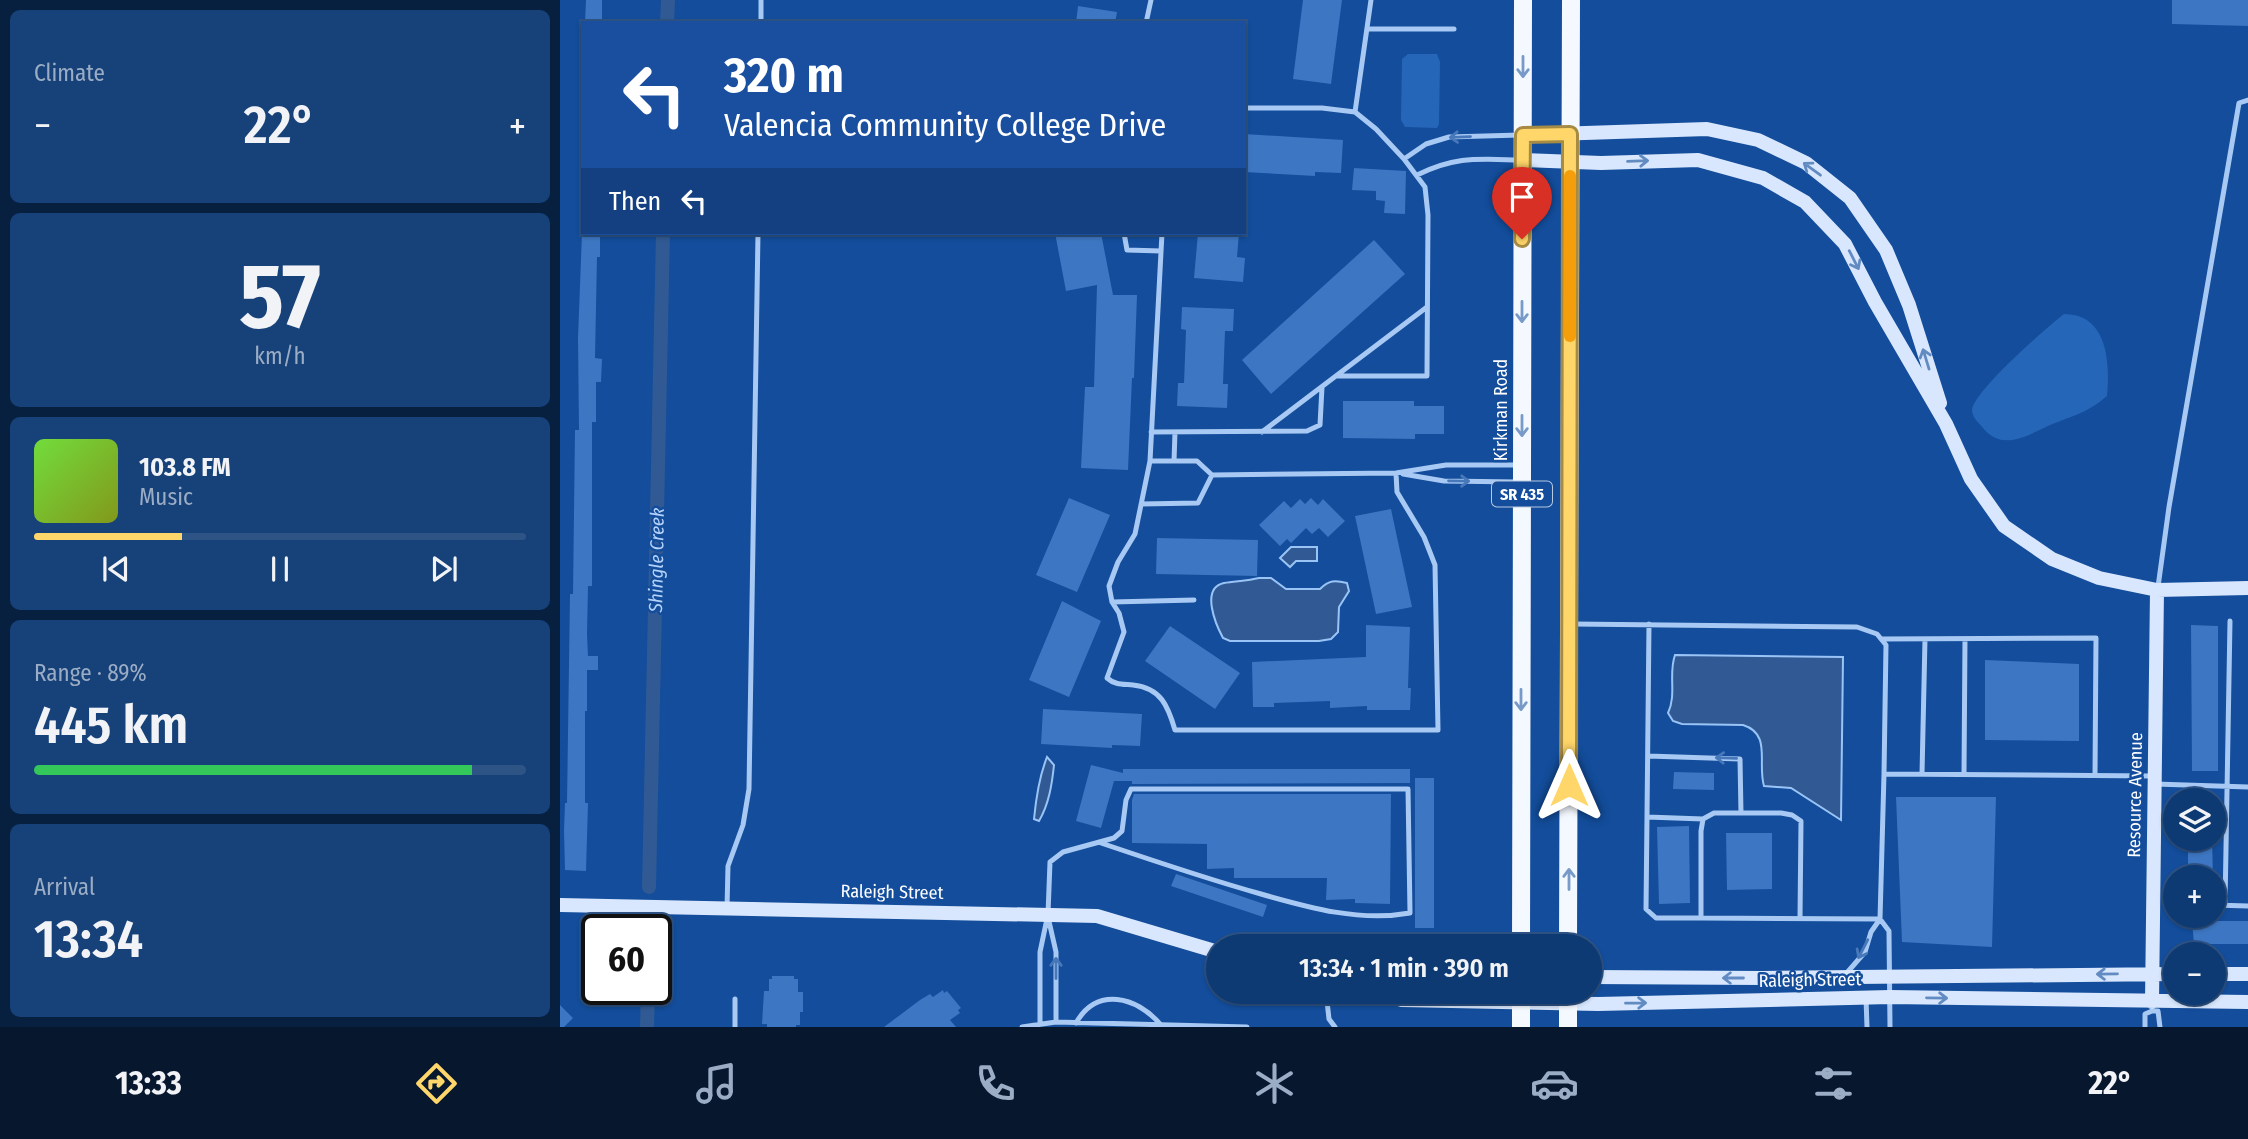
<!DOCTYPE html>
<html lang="en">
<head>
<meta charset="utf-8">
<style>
  :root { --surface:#0e3a74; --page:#174179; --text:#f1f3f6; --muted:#9badc5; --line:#2e5486; --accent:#ffd66a }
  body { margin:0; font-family:"Fira Sans Condensed",sans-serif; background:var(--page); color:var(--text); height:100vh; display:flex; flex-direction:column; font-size:26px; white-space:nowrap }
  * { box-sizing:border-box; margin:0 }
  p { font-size:23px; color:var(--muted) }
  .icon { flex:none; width:38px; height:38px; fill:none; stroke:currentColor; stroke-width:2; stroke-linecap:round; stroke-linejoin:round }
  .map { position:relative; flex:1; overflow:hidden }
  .details { display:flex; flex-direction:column; gap:10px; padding:10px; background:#082040; width:560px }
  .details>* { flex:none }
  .hud { position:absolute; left:21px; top:21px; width:665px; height:214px; border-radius:0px; box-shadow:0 2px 5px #0004,0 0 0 2px var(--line); background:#1a4fa0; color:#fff; overflow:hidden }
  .buttons { position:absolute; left:1603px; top:788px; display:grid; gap:14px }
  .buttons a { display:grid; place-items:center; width:63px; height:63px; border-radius:50%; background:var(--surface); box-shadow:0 2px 5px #0004,0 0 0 2px var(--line); font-size:35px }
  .speed { position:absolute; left:21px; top:914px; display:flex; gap:14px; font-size:35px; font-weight:700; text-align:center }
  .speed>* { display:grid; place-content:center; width:91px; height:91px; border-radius:50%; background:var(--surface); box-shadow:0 2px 5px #0004,0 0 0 2px var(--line); line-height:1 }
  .speed .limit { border:4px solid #111; border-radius:10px; background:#fff; color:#111 }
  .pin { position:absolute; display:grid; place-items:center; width:60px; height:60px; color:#fff; margin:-72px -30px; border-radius:50% 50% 50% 0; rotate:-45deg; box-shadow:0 0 7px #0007 }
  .pin .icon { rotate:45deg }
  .me { position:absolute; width:77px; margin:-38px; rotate:0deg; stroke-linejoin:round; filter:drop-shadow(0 0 5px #0008) }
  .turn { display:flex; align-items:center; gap:24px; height:147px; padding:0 28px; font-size:32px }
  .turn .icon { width:91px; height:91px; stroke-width:2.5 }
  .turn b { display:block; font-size:49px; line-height:60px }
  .then { display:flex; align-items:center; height:66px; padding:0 28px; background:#0003; gap:14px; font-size:26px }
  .big { font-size:52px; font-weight:600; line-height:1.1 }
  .details .tile { flex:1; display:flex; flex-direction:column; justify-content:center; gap:10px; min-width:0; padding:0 24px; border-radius:10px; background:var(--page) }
  .details .dial { align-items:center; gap:0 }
  .dial b { font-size:91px; line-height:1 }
  .song { display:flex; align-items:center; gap:21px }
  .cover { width:84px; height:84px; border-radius:10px; background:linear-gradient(135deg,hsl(100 70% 55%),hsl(70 70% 35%)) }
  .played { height:7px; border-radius:4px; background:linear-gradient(90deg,var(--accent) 30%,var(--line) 30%) }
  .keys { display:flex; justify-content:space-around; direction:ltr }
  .heat { display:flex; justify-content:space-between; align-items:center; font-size:38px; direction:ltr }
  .charge { height:10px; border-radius:5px; background:linear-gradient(90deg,#34c759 89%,var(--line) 0) }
  .trip { position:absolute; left:646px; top:934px; width:396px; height:70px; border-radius:35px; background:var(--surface); box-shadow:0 2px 5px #0004,0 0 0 2px var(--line); font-weight:600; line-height:70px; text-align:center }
  .menu { display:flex; height:112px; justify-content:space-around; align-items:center; background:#06172e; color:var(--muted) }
  .menu .icon { width:49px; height:49px }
  .menu .current { color:var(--accent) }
  .menu b { font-size:32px; color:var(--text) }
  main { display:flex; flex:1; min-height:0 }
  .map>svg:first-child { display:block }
</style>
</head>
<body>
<main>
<section class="details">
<div class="tile"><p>Climate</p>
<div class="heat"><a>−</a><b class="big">22°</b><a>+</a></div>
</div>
<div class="tile dial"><b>57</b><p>km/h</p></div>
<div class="tile">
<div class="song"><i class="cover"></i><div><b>103.8 FM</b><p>Music</p></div></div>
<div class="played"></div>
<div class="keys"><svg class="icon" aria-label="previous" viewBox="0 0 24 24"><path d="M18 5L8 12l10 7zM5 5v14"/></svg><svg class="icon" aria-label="pause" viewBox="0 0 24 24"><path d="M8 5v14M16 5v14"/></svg><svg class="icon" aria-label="next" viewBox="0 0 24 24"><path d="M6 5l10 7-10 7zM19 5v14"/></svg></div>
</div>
<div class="tile"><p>Range · 89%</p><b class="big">445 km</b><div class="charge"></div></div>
<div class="tile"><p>Arrival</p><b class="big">13:34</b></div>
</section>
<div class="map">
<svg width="1688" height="1027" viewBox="0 0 1688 1027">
  <rect width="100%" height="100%" fill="#134d9b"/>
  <!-- green -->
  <path fill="#2666b9" d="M848,54H877L880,62L879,124L877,128L845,127L841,120L842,59Z
    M1504,314C1548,314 1550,363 1547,396C1528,412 1518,414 1495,423C1472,432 1444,454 1423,428C1418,422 1412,417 1412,410C1414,391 1487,327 1504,314Z"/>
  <!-- water -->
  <path fill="#315a94" stroke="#9ac4f6" stroke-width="2" d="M731,547H757V561H736L730,567L720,558Z
    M699,578H711L726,589H760C769,580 775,580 787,583L789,591L779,607L778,632L771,639L759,641H670L663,638C656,625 640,588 664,583C675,581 687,581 699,578Z
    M1115,655L1283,657L1281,820L1231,788L1204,786C1197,763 1212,734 1183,725L1122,724L1113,721L1108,713C1117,694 1108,674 1115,655Z
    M487,757L494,765C492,784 489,804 479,821L474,819C476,798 479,777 487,757Z"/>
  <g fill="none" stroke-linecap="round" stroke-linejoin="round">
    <!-- canal -->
    <path stroke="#315a94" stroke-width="14" d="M107,23L108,0
      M89,887L103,233
      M87,1027L88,989"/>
  </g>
  <!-- building -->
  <path fill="#3d76c2" d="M26,0H42V23H25Z
    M743,0H782L771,84L733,79Z
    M1612,0H1688V26L1612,24Z
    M518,6L557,12L555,23H516Z
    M684,134L783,140L781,173L755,172V176L684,172Z
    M794,168L846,171L845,214L824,213L825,201L816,200V191L792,190Z
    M22,233H40V257H37L35,358L42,359L41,382H36V422H32V586H28L27,634L28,656H38V670H27V711H25V803H28L26,871L5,870L4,831L5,803H7L10,594H13L15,430H19L18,338Z
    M495,233H541L553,295H577L574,378H572L568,470L521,468L525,387H534L537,285L506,291Z
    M638,233H679L677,257L685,258L683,282L634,278Z
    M814,240L845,274L711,394L682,360Z
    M622,307L674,309L673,331H665L663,384H668L667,408L617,406L618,383H624L626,330L621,329Z
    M783,401H854V406H884V434H855V439L783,438Z
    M509,498L550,515L517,592L476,575Z
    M751,498L758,505L763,499L785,521L768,537L759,528L752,534L746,528L731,543L727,539L720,546L699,525L724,501L731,508L740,499L745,504Z
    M831,509L852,607L816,614L795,516Z
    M597,538L698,540L697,576L596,574Z
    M502,601L541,621L509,697L469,680Z
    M806,625L850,627L848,688H851L850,710H807V706L770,708V701L714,703V707H693L692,662L806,657Z
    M1631,625L1658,626V771H1632Z
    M610,626L680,673L655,709L585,661Z
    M1425,660L1519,664V741L1425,740Z
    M483,709L582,714L580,746L552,745V748L481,744Z
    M531,765L563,773V769H850V783L572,784V781H554L541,828L516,821Z
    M1114,772L1154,773V790L1113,789Z
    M855,778H874V928H855Z
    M574,794H831L830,904L795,903V899L766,900L767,878H674V868L647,869V844L572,843V800Z
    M1336,797H1436L1432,947L1342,942Z
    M1129,826L1130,903L1099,904L1097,827Z
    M1166,833H1212V889L1167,890Z
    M1628,838H1652L1653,877H1628Z
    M616,874L707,905L703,917L611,886Z
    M1632,921H1688V944H1634Z
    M212,976H234V979H238V992H243V1012H240V1025H236V1027H207V1024H202L204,991H209V979H212Z
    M383,990L384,993L387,991L401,1008L398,1010L400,1013L390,1020L396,1027H324L360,1000L370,994L373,997Z
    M0,1005L13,1018L4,1027H0Z"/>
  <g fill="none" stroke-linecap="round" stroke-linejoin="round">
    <!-- lane -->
    <path stroke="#a8c9f3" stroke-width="5" d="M201,23V0
      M586,23L591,0
      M808,29H894
      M684,108H762L795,112L816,129L844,159L865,187L868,215L867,376H776
      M795,112L811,0
      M844,159L866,144L889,137L960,135
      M857,175C896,156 917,159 959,160
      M564,233L567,250L601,251
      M602,233L590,461L575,534L558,562L549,586L552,602L559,613L564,632L547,678C555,685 562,684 573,685C601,688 608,706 615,730H878L875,565L864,537L837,492L836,473
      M591,432L747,431L760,425L762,387
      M702,432L867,307
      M590,461H637L652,475L836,473L886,465H958
      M614,461L615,432
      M843,474L884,481L958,482
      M581,504L638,503L652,475
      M1598,587L1609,507L1679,103L1688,100
      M552,602L634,600
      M1013,624L1297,627L1317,634L1326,645L1324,774
      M1089,624L1087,817L1143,819
      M1321,639L1536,638L1535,775
      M1088,756L1180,759L1181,813
      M1362,774L1365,639
      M1404,774L1405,639
      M1595,784L1688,787
      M1087,817L1086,909L1096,918H1141
      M1654,905L1688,906
      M1665,905L1670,621
      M167,908L168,866L183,825L189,789L198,233
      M488,917L496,952V1022
      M1240,918L1241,821L1232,815L1221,813H1154L1143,819L1141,831V918L1320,919
      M1320,919L1329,931L1330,1027
      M1285,975L1305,952L1311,932L1320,919L1324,774L1592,776
      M766,992L769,1019L775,1027
      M1306,998L1307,1027
      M1592,1011H1598L1600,1027
      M480,1023V952L488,914L490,862L503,852L554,838L562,831L566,800L571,789H848L850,913C800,922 750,908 701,894C647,879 594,861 541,843
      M516,1023C537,986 577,997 600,1024
      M175,1027V999
      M462,1027L496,1022L687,1027
      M1585,1027V1014L1592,1011"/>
    <!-- secondary -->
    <path stroke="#d8e7fd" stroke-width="14" d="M963,135L1147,129L1198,140L1246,163L1290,198L1326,250L1349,305L1380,403
      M963,160L1041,163L1138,160L1203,178L1245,202L1285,244L1315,302L1386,424L1411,479L1444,526L1492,559L1539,578L1597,590L1688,588
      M0,905L537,916L658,952
      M1654,974H1688
      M1029,977L1202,978L1615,974
      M814,992L842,1000L1038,1004L1330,997L1688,1002
      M1592,1002L1597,590"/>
    <!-- primary -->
    <path stroke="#f4f8ff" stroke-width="18" d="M961,947L963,0
      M1008,947L1011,0
      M961,992V1027
      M1008,1027V992"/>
  </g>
  <!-- one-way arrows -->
  <defs><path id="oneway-shaft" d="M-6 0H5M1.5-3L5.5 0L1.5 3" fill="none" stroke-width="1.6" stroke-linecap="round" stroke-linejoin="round" transform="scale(1.75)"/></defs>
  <g stroke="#789ac8">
    <use href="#oneway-shaft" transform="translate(963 67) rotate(90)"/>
    <use href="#oneway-shaft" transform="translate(962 312) rotate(90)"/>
    <use href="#oneway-shaft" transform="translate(962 426) rotate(90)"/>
    <use href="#oneway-shaft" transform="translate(961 700) rotate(90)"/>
    <use href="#oneway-shaft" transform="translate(1009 879) rotate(-90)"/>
  </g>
  <g stroke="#4778ba">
    <use href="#oneway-shaft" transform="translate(900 137) rotate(178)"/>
    <use href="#oneway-shaft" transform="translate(899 481) rotate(1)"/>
    <use href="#oneway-shaft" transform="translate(1166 758) rotate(-178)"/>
    <use href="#oneway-shaft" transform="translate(1303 949) rotate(117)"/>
    <use href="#oneway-shaft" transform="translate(496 968) rotate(-90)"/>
  </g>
  <g stroke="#628bc2">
    <use href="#oneway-shaft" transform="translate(1078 161) rotate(-2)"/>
    <use href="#oneway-shaft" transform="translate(1252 169) rotate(-144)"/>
    <use href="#oneway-shaft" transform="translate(1294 260) rotate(63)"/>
    <use href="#oneway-shaft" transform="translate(1366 359) rotate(-107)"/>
    <use href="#oneway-shaft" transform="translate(1547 974) rotate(179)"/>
    <use href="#oneway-shaft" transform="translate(1173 978) rotate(-180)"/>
    <use href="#oneway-shaft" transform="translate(1377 998) rotate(1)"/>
    <use href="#oneway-shaft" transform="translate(1076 1003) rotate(-1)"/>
  </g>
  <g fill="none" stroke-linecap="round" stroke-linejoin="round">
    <!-- route casing -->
    <g stroke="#a68b45" stroke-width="18">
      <path id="route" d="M962,239L963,135L1010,134L1009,785"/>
    </g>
    <!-- route -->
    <use href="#route" stroke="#ffd66a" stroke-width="12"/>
    <!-- slow -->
    <path stroke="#f59e0b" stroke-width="12" d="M1010,336V176"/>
  </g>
  <g text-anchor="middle" stroke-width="5" stroke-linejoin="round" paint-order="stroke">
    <!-- shield labels -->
    <rect fill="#134d9b" stroke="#b8cae1" stroke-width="2" x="932" y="481.5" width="60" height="25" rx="5"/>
    <g font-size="16" font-weight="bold" fill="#fff">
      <text x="962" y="500">SR 435</text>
    </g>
    <!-- street labels -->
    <g font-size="18" fill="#fff" stroke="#134d9b">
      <text transform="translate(941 410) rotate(-90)" y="6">Kirkman Road</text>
      <text transform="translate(1575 795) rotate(-89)" y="6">Resource Avenue</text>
      <text transform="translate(332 892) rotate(1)" y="6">Raleigh Street</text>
      <text transform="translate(1250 980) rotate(-1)" y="6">Raleigh Street</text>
    </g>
    <!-- water labels -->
    <g font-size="19" font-style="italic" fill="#b5d3fa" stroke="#134d9b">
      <text transform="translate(96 560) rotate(-89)" y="7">Shingle Creek</text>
    </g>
  </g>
</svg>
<div class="buttons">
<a><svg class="icon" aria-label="layers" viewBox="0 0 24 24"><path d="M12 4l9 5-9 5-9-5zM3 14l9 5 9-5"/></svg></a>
<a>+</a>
<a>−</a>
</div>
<div class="speed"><div class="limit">60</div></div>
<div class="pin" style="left:962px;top:239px;background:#d93025"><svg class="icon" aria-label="arrive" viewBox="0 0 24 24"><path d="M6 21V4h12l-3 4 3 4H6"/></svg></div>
<svg class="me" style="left:1009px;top:785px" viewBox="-20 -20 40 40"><path d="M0-17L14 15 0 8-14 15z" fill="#ffd66a" stroke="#fff" stroke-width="4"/></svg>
<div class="trip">13:34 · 1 min · 390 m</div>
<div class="hud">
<div class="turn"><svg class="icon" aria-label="left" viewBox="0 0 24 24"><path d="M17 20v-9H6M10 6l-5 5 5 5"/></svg><div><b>320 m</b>Valencia Community College Drive</div></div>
<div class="then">Then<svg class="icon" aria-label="left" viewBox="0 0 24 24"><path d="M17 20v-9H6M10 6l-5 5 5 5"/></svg></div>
</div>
</div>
</main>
<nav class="menu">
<b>13:33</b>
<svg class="icon current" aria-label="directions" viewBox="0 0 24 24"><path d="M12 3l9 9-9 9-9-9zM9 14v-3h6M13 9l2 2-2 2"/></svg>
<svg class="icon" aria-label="music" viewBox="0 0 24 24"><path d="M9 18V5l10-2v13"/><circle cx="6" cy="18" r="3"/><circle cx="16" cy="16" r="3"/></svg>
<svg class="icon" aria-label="phone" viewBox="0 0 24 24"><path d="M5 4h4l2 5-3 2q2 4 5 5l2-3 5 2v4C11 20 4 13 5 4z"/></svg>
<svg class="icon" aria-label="climate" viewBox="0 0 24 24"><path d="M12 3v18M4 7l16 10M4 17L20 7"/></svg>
<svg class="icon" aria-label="car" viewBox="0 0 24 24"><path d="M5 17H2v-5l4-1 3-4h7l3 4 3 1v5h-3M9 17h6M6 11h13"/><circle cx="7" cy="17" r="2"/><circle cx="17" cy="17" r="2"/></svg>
<svg class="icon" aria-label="filters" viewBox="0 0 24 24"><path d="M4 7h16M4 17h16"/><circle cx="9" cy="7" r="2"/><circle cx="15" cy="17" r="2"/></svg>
<b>22°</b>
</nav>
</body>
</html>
